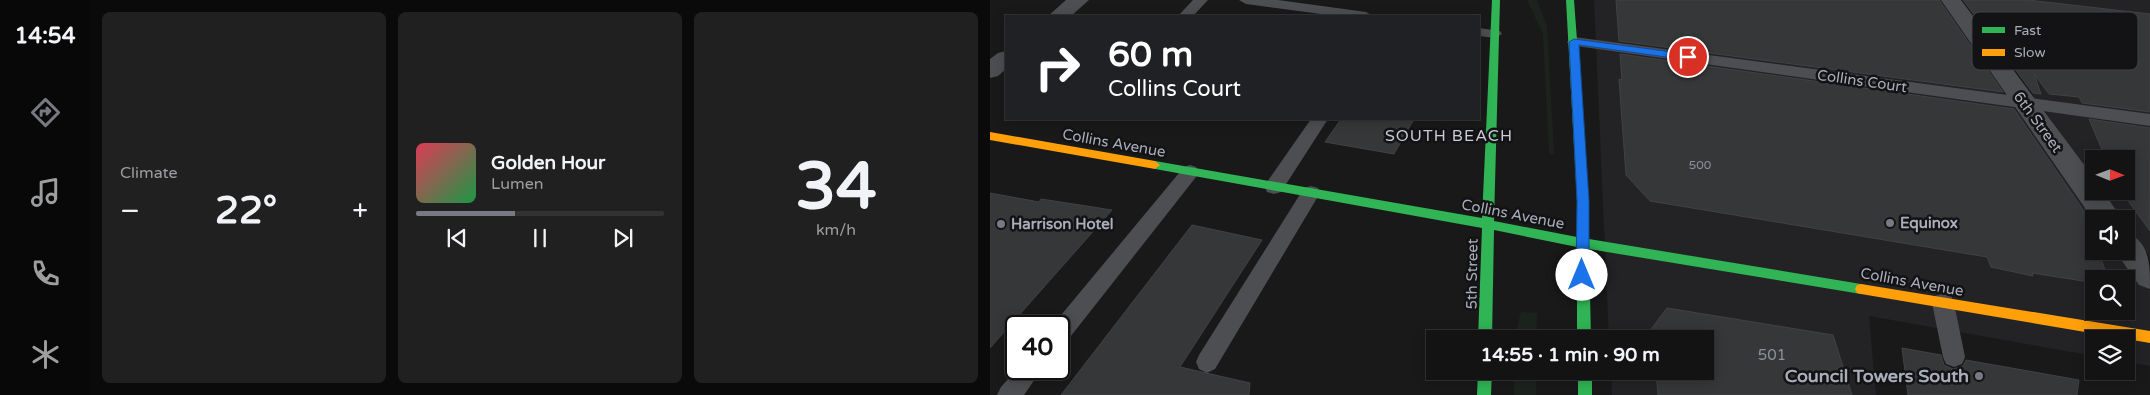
<!DOCTYPE html>
<html lang="en">
<head>
<meta charset="utf-8">
<style>
  :root { --surface:#131313; --page:#202021; --text:#f1f3f6; --muted:#9d9ea0; --line:#323233; --accent:#777a82 }
  body { margin:0; font-family:"Varela Round",sans-serif; background:var(--page); color:var(--text); height:100vh; display:flex; flex-direction:column; font-size:19px; white-space:nowrap }
  * { box-sizing:border-box; margin:0 }
  p { font-size:16px; color:var(--muted) }
  .icon { flex:none; width:28px; height:28px; fill:none; stroke:currentColor; stroke-width:2; stroke-linecap:round; stroke-linejoin:round }
  .map { position:relative; flex:1; overflow:hidden }
  .sheet { display:flex; flex-direction:column; gap:12px; padding:12px; background:#0a0a0a; width:900px }
  .sheet>* { flex:none }
  .hud { position:absolute; left:15px; top:15px; width:475px; height:105px; border-radius:0px; box-shadow:0 2px 12px #0003,0 0 0 1px var(--line); background:#202124; color:#fff; overflow:hidden }
  .needle { width:32px; rotate:91deg }
  .controls { position:absolute; left:1095px; top:150px; display:grid; gap:10px }
  .controls a { display:grid; place-items:center; width:50px; height:50px; border-radius:0px; background:var(--surface); box-shadow:0 2px 12px #0003,0 0 0 1px var(--line); font-size:25px }
  .speed { position:absolute; left:15px; top:315px; display:flex; gap:10px; font-size:25px; font-weight:700; text-align:center }
  .speed>* { display:grid; place-content:center; width:65px; height:65px; border-radius:50%; background:var(--surface); box-shadow:0 2px 12px #0003,0 0 0 1px var(--line); line-height:1 }
  .speed .limit { border:2px solid #111; border-radius:8px; background:#fff; color:#111 }
  .pin { position:absolute; display:grid; place-items:center; width:42px; height:42px; color:#fff; margin:-21px; border:2px solid #fff; border-radius:50%; box-shadow:0 1px 5px #0007 }
  .me { position:absolute; width:55px; margin:-28px; rotate:0deg; stroke-linejoin:round; filter:drop-shadow(0 0 4px #0008) }
  .turn { display:flex; align-items:center; gap:18px; height:105px; padding:0 20px; font-size:22px }
  .turn .icon { width:65px; height:65px; stroke-width:2.5 }
  .turn b { display:block; font-size:35px; line-height:42px }
  .big { font-size:38px; font-weight:800; line-height:1.1 }
  .sheet .tile { flex:1; display:flex; flex-direction:column; justify-content:center; gap:8px; min-width:0; padding:0 18px; border-radius:8px; background:var(--page) }
  .sheet .dial { align-items:center; gap:0 }
  .dial b { font-size:65px; line-height:1 }
  .song { display:flex; align-items:center; gap:15px }
  .cover { width:60px; height:60px; border-radius:8px; background:linear-gradient(135deg,hsl(350 70% 55%),hsl(140 70% 35%)) }
  .played { height:5px; border-radius:2px; background:linear-gradient(90deg,var(--accent) 40%,var(--line) 40%) }
  .keys { display:flex; justify-content:space-around; direction:ltr }
  .heat { display:flex; justify-content:space-between; align-items:center; font-size:28px; direction:ltr }
  .sheet .tiles { flex:1; display:grid; gap:12px; grid-template-columns:repeat(3,1fr) }
  .trip { position:absolute; left:436px; top:330px; width:288px; height:50px; border-radius:0px; background:var(--surface); box-shadow:0 2px 12px #0003,0 0 0 1px var(--line); font-weight:800; line-height:50px; text-align:center }
  main { display:flex; flex:1; min-height:0 }
  .dock { display:flex; flex-direction:column; width:90px; justify-content:space-around; align-items:center; background:#080808; color:var(--muted) }
  .dock .icon { width:35px; height:35px }
  .dock .active { color:var(--accent) }
  .dock b { font-size:22px; color:var(--text) }
  .map>svg:first-child { display:block }
</style>
</head>
<body>
<main>
<nav class="dock">
<b>14:54</b>
<svg class="icon active" aria-label="directions" viewBox="0 0 24 24"><path d="M12 3l9 9-9 9-9-9zM9 14v-3h6M13 9l2 2-2 2"/></svg>
<svg class="icon" aria-label="music" viewBox="0 0 24 24"><path d="M9 18V5l10-2v13"/><circle cx="6" cy="18" r="3"/><circle cx="16" cy="16" r="3"/></svg>
<svg class="icon" aria-label="phone" viewBox="0 0 24 24"><path d="M5 4h4l2 5-3 2q2 4 5 5l2-3 5 2v4C11 20 4 13 5 4z"/></svg>
<svg class="icon" aria-label="climate" viewBox="0 0 24 24"><path d="M12 3v18M4 7l16 10M4 17L20 7"/></svg>
</nav>
<section class="sheet">
<div class="tiles">
<div class="tile"><p>Climate</p>
<div class="heat"><a>−</a><b class="big">22°</b><a>+</a></div>
</div>
<div class="tile">
<div class="song"><i class="cover"></i><div><b>Golden Hour</b><p>Lumen</p></div></div>
<div class="played"></div>
<div class="keys"><svg class="icon" aria-label="previous" viewBox="0 0 24 24"><path d="M18 5L8 12l10 7zM5 5v14"/></svg><svg class="icon" aria-label="pause" viewBox="0 0 24 24"><path d="M8 5v14M16 5v14"/></svg><svg class="icon" aria-label="next" viewBox="0 0 24 24"><path d="M6 5l10 7-10 7zM19 5v14"/></svg></div>
</div>
<div class="tile dial"><b>34</b><p>km/h</p></div>
</div>
</section>
<div class="map">
<svg width="1160" height="395" viewBox="0 0 1160 395">
  <rect width="100%" height="100%" fill="#191919"/>
  <!-- built -->
  <path fill="#232326" fill-rule="evenodd" d="M604,0H955L1104,219V251H1132L1160,291V366L1136,362V339H1104V356L879,316L886,395H622L621,371H715V339H619ZM1104,279H1136V311H1104Z
    M974,0H1160V257L1136,224V219H1132L1112,191H1136V159H1104V179Z"/>
  <!-- green -->
  <path fill="#1c231e" d="M537,0H547L557,26L564,154H559L553,34Z
    M531,312L547,313L546,339H524Z
    M524,371H546V395H524Z"/>
  <!-- building -->
  <path fill="#363739" stroke="#414245" d="M626,0H949L1013,92L629,41Z
    M973,0H1038L1160,14V112L1092,103L1089,97L1059,94L1044,74L1051,94L1043,93Z
    M630,54L1024,109L1092,208L1104,238V251H1108L1117,275L1093,281L1042,273L1043,276L1001,267L997,257L660,201L636,175L629,79L632,80Z
    M351,119H424L404,154L335,142Z
    M1099,119L1160,128V231L1131,191H1136V159H1116Z
    M0,193L49,202L51,199L122,210L0,348Z
    M202,225L272,240L190,367L260,383L259,395H71Z
    M677,308L843,335L862,395H668L666,371H715V339H663L662,328Z
    M912,348L951,355L954,365L963,369L973,366L976,360L1089,380L1087,395H918Z"/>
  <g fill="none" stroke-linecap="round" stroke-linejoin="round">
    <!-- lane -->
    <path fill="#4d4e52" fill-rule="evenodd" d="M203,0H218L203,16H188Z
      M249,0H288L376,12L383,16H346L256,4Z
      M489,28L510,31L512,34L505,38L489,36Z
      M584,37L1160,114V126L579,45L577,42Z
      M321,119H338L291,192L284,194L277,192L275,187L277,182Z
      M200,165L206,167L209,172L206,177L77,341L69,344V326H62L194,167Z
      M321,186L328,188L330,193L225,369L217,373L209,369L206,362L209,355L314,188Z
      M953,294L961,296L964,303L975,357L972,364L964,367L956,364L953,357L942,303L945,296Z
      M27,369H52L34,395H7L11,387Z"/>
    <!-- street -->
    <path fill="#4d4e52" fill-rule="evenodd" d="M76,0H99L81,16H58Z
      M951,0H971L1104,178V191H1113L1132,219H1104V221Z
      M16,51V69L8,76L0,78V59L8,53Z
      M1136,232C1160,242 1160,264 1160,289L1149,285L1125,251H1136Z"/>
    <!-- fast -->
    <path fill="#30b455" fill-rule="evenodd" d="M502,0H510L504,221L587,237V201L576,0H584L599,201V239L871,284L875,285L877,289L875,293L871,294L599,249L601,339H587V247L504,230L502,339H488L492,228L165,169L160,165L165,161L492,218Z
      M488,371H502L501,395H487Z
      M588,371H602V395H588Z"/>
    <!-- slow -->
    <path fill="#ff9f0a" fill-rule="evenodd" d="M0,132L165,161L170,165L165,169L0,140Z
      M871,284L1160,331V343L871,294L867,293L865,289L867,285Z"/>
  </g>
  <!-- route -->
  <path fill="#1a73e8" stroke="#114b97" d="M584,39L698,54L702,57L698,60L589,45L599,201V275L592,280L586,275L587,201L579,42Z"/>
  <!-- markers -->
  <g fill="#777a82" stroke="#131315" stroke-width="2">
    <circle cx="900" cy="223" r="5"/>
    <circle cx="11" cy="224" r="5"/>
    <circle cx="989" cy="376" r="5"/>
  </g>
  <g text-anchor="middle" stroke-width="5" stroke-linejoin="round" paint-order="stroke">
    <!-- number labels -->
    <g font-size="12" fill="#8d909a">
      <text x="710" y="169">500</text>
    </g>
    <!-- street labels -->
    <g font-size="15" fill="#aaaeba" stroke="#131315">
      <text transform="translate(872 81) rotate(8)" y="5">Collins Court</text>
      <text transform="translate(1048 122) rotate(54)" y="5">6th Street</text>
      <text transform="translate(124 143) rotate(10)" y="5">Collins Avenue</text>
      <text transform="translate(523 214) rotate(11)" y="5">Collins Avenue</text>
      <text transform="translate(482 274) rotate(-89)" y="5">5th Street</text>
      <text transform="translate(922 282) rotate(10)" y="5">Collins Avenue</text>
    </g>
    <!-- poi labels -->
    <g font-size="15" font-weight="bold" fill="#aaaeba" stroke="#131315" text-anchor="start">
      <text x="910" y="228">Equinox</text>
      <text x="21" y="229">Harrison Hotel</text>
    </g>
    <!-- near-number labels -->
    <g font-size="15" fill="#8d909a">
      <text x="782" y="360">501</text>
    </g>
    <!-- neighbourhood labels -->
    <g font-size="16" letter-spacing="1" fill="#cbcdd6" stroke="#131315">
      <text x="459" y="141">SOUTH BEACH</text>
    </g>
    <!-- near-poi labels -->
    <g font-size="18" font-weight="bold" fill="#aaaeba" stroke="#131315" text-anchor="end">
      <text x="979" y="382">Council Towers South</text>
    </g>
  </g>
  <!-- legend -->
  <rect x="982" y="12" width="166" height="58" rx="8" fill="#131315" stroke="#404247" stroke-width="1"/>
  <rect x="992" y="27" width="23" height="6" fill="#30b455"/>
  <rect x="992" y="49" width="23" height="7" fill="#ff9f0a"/>
  <g font-size="14" fill="#aaaeba">
    <text x="1024" y="35">Fast</text>
    <text x="1024" y="57">Slow</text>
  </g>
</svg>
<div class="controls">
<a><svg class="needle" viewBox="-14 -14 28 28"><path d="M0-13l5 13h-10z" fill="#e53935"/><path d="M0 13l5-13h-10z" fill="#9d9ea0"/></svg></a>
<a><svg class="icon" aria-label="sound" viewBox="0 0 24 24"><path d="M4 9h4l5-4v14l-5-4H4zM17 9q2 3 0 6"/></svg></a>
<a><svg class="icon" aria-label="search" viewBox="0 0 24 24"><circle cx="10" cy="10" r="6"/><path d="M15 15l6 6"/></svg></a>
<a><svg class="icon" aria-label="layers" viewBox="0 0 24 24"><path d="M12 4l9 5-9 5-9-5zM3 14l9 5 9-5"/></svg></a>
</div>
<div class="speed"><div class="limit">40</div></div>
<div class="pin" style="left:698px;top:57px;background:#d93025"><svg class="icon" aria-label="arrive" viewBox="0 0 24 24"><path d="M6 21V4h12l-3 4 3 4H6"/></svg></div>
<svg class="me" style="left:592px;top:275px" viewBox="-20 -20 40 40"><circle r="19" fill="#fff"/><path d="M0-13L10 11 0 6-10 11z" fill="#1a73e8"/></svg>
<div class="trip">14:55 · 1 min · 90 m</div>
<div class="hud">
<div class="turn"><svg class="icon" aria-label="right" viewBox="0 0 24 24"><path d="M7 20v-9h11M14 6l5 5-5 5"/></svg><div><b>60 m</b>Collins Court</div></div>
</div>
</div>
</main>
</body>
</html>
